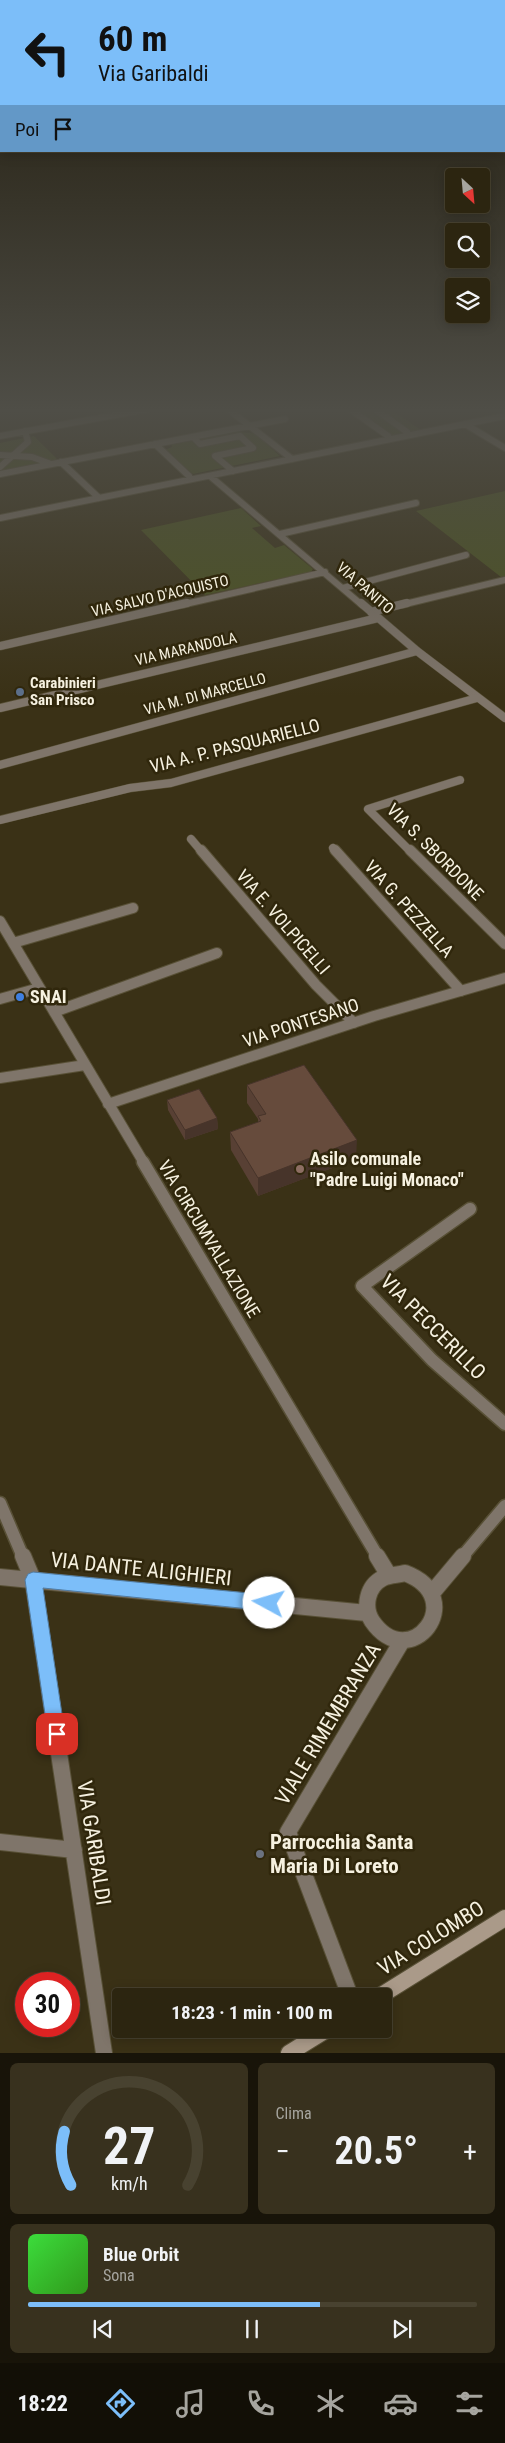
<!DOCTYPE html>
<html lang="it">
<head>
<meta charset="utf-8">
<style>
  :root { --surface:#2c2510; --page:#38311e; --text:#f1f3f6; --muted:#a6a59f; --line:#484230; --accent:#7cbef9 }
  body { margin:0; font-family:"Roboto Condensed",sans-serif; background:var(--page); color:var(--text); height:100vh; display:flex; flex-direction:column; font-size:19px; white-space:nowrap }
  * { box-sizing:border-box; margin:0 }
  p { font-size:16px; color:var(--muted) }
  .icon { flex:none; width:28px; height:28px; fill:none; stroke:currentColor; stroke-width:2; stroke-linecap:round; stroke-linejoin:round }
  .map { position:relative; height:2053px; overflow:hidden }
  .panel { display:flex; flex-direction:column; gap:10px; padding:10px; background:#181409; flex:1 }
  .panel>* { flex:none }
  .guide { position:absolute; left:0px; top:0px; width:505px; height:152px; box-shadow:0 2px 12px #0003,0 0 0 1px var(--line); background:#7cbef9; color:#111; overflow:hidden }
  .needle { width:32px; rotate:154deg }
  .tools { position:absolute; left:445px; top:168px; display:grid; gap:10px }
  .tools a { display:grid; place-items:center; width:45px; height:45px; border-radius:5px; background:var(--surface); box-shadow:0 2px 12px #0003,0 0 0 1px var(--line); font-size:25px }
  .speed { position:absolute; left:15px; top:1972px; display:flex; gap:10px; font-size:25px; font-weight:700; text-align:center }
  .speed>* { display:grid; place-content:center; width:65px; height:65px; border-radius:50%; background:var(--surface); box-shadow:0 2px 12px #0003,0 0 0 1px var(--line); line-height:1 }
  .speed .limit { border:8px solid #d22; background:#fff; color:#111 }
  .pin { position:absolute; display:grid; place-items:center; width:42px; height:42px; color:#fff; margin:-21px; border-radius:10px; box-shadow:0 2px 8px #0006 }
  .me { position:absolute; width:55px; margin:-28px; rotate:276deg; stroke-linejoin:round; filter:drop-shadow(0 0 4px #0008) }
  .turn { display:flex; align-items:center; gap:18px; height:105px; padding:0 15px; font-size:22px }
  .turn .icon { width:65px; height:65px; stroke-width:2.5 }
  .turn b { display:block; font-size:35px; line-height:42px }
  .then { display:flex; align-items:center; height:48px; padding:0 15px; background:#0003; gap:10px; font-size:19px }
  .big { font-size:38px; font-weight:700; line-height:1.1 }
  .panel .tile { flex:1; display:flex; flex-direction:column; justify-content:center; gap:8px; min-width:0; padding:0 18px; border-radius:8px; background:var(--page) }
  .panel .dial { align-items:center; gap:0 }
  .dial svg { height:130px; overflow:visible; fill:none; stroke:var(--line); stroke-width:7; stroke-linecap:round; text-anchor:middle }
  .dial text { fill:var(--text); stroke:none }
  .song { display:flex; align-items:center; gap:15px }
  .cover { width:60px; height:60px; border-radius:8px; background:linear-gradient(135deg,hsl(120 70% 55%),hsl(110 70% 35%)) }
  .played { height:5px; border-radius:2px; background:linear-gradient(90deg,var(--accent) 65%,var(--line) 65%) }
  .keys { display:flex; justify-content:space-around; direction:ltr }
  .heat { display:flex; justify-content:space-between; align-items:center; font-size:28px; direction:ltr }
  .panel .tiles { flex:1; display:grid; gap:10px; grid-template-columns:1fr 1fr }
  .tile:last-child { grid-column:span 2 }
  .trip { position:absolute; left:112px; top:1988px; width:280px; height:50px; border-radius:5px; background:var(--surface); box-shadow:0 2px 12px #0003,0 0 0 1px var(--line); font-weight:700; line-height:50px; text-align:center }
  .menu { display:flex; height:80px; justify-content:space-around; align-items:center; background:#120f06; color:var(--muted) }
  .menu .icon { width:35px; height:35px }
  .menu .selected { color:var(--accent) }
  .menu b { font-size:22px; color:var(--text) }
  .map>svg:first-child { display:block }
</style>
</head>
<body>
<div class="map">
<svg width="505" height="2053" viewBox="0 0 505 2053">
  <rect width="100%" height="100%" fill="#3a3116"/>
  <!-- green -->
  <path fill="#4b531d" d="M348,409H390L424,432L391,439Z
    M235,432L254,433L280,456L193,474L165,450L172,447L171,444Z
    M34,436L58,460L0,471V443Z
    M505,491V576L501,577L416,511Z
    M241,508L261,526L252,528L275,548L284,545L313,569L311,572L205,595L141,530Z"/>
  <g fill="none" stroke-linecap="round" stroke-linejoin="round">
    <!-- street-far4 casing -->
    <g stroke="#585036" stroke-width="8">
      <path id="street-far4" d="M228,409L292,459
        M350,409L388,436
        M375,409L407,432
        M465,424L505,448
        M0,436L148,409
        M193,437L200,444L240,436L253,448L215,456L233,471
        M155,444L189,476
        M0,455L32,457L51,464
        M61,462L99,498
        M0,467L28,442L25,431
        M0,474L285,419
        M210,476L362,605
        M0,518L505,416
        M280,534L416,503
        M343,588L466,555
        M181,605L325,572
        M401,605L505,580"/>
    </g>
    <!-- street-far3 casing -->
    <g stroke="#585036" stroke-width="9">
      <path id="street-far3" d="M361,603L417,651L505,718
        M371,612L407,603
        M0,646L187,603
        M0,708L378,618
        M0,765L417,651
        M0,820L130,788L171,783L477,698
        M191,839L202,852
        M333,848L336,852
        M411,852L368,809L460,780"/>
    </g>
    <!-- street-far2 casing -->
    <g stroke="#585036" stroke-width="12">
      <path id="street-far2" d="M201,850L316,985L354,1023
        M335,850L461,991
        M410,850L505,944
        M0,921L144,1163
        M13,943L133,908
        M0,999L39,988
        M54,1012L217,953
        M0,1078L85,1065
        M108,1104L374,1016L505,978"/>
    </g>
    <!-- street-far1 casing -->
    <g stroke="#585036" stroke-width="15">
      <path id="street-far1" d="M143,1162L378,1557
        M470,1209L362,1286L432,1360L505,1424
        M0,1503L23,1557
        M462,1557L505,1506"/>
    </g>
    <!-- street casing -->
    <g stroke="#585036" stroke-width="18">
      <path id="street" d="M23,1556L33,1580L104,2053
        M377,1556L388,1574
        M405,1573C471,1598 410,1676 372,1621C363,1607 367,1586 383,1578C389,1575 398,1575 405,1573Z
        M0,1577L367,1613
        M432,1593L463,1556
        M0,1842L74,1850
        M350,1996L288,1832L402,1641"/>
    </g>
    <!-- secondary casing -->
    <g stroke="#585036" stroke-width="18">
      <path id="secondary" d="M380,1996L505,1918
        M289,2053L328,2029"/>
    </g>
    <!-- street-far4 -->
    <use href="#street-far4" stroke="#7f756a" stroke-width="6"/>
    <!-- street-far3 -->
    <use href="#street-far3" stroke="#7f756a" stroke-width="8"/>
    <!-- street-far2 -->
    <use href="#street-far2" stroke="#7f756a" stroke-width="10"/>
    <!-- street-far1 -->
    <use href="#street-far1" stroke="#7f756a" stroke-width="12"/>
    <!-- street -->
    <use href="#street" stroke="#7f756a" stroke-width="16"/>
    <!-- secondary -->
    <use href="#secondary" stroke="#aa9a89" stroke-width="16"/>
  </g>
  <!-- wall -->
  <path fill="#584034" d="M247,1085L356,1159L258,1196L231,1150L230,1132L258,1122V1119L247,1103Z
    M167,1100L217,1118L218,1129L185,1140L168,1110Z"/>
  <!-- shaded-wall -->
  <path fill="#47342a" d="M217,1118L218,1129L185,1140V1130Z
    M357,1140L356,1159L258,1196V1178Z"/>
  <!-- building -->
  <path fill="#664b3c" stroke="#47342a" d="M304,1065L357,1140L258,1178L230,1132L261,1121L258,1116L266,1114L247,1085Z
    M199,1089L217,1118L185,1130L167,1100Z"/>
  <!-- sky -->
  <linearGradient id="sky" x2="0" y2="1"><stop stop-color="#201b0c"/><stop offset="0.59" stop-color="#4f4e47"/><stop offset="1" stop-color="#4f4e47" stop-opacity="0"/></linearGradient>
  <rect width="505" height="696" fill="url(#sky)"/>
  <!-- route -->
  <path fill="#7cbef9" stroke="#517ca2" d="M33,1572L269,1595L274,1597L277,1603L274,1609L269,1611L43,1588L65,1734L63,1740L57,1743L51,1740L48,1734L25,1580L28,1574Z"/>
  <!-- markers -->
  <circle fill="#5c6f8a" stroke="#30270c" stroke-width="2" cx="20" cy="692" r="5"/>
  <circle fill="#3f7fe0" stroke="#30270c" stroke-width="2" cx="20" cy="997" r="5"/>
  <circle fill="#8d6e63" stroke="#30270c" stroke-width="2" cx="300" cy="1169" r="5"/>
  <circle fill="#6b7280" stroke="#30270c" stroke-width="2" cx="260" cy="1854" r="5"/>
  <g text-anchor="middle" stroke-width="5" stroke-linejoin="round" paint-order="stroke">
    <!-- far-street labels -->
    <g font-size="15" fill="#f6f1e0" stroke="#30270c">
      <text transform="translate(365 588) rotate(41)" y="5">VIA PANITO</text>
      <text transform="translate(160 596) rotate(-13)" y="5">VIA SALVO D'ACQUISTO</text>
      <text transform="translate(186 649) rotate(-13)" y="5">VIA MARANDOLA</text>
      <text transform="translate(205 694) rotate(-15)" y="5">VIA M. DI MARCELLO</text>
    </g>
    <!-- far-poi labels -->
    <g font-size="15" font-weight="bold" fill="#f6f1e0" stroke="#30270c" text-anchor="start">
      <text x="30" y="688">Carabinieri<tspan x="30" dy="17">San Prisco</tspan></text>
    </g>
    <!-- street labels -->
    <g font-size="18" fill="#f6f1e0" stroke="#30270c">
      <text transform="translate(235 746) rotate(-14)" y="6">VIA A. P. PASQUARIELLO</text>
      <text transform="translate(435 852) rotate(45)" y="6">VIA S. SBORDONE</text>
      <text transform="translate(409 909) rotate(48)" y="6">VIA G. PEZZELLA</text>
      <text transform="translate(283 922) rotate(49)" y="6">VIA E. VOLPICELLI</text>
      <text transform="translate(301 1023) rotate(-18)" y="6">VIA PONTESANO</text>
      <text transform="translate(209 1239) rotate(59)" y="6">VIA CIRCUMVALLAZIONE</text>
    </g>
    <!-- poi labels -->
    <g font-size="18" font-weight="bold" fill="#f6f1e0" stroke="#30270c" text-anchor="start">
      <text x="30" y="1003">SNAI</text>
      <text x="310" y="1165">Asilo comunale<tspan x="310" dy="21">"Padre Luigi Monaco"</tspan></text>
    </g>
    <!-- near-street labels -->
    <g font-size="21" fill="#f6f1e0" stroke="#30270c">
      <text transform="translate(433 1327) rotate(45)" y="7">VIA PECCERILLO</text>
      <text transform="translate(141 1569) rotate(6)" y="7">VIA DANTE ALIGHIERI</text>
      <text transform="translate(328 1724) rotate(-59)" y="7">VIALE RIMEMBRANZA</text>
      <text transform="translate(94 1843) rotate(81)" y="7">VIA GARIBALDI</text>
      <text transform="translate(431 1938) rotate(-32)" y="7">VIA COLOMBO</text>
    </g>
    <!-- near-poi labels -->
    <g font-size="21" font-weight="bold" fill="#f6f1e0" stroke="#30270c" text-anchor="start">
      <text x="270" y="1849">Parrocchia Santa<tspan x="270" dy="24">Maria Di Loreto</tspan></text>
    </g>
  </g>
</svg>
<div class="tools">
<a><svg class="needle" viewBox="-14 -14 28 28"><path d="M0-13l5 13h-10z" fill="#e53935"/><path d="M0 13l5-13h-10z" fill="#a6a59f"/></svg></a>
<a><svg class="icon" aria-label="search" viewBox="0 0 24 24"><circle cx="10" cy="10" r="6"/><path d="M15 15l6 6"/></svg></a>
<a><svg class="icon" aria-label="layers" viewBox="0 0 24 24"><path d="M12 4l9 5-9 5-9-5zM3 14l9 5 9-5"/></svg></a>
</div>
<div class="speed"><div class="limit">30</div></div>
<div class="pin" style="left:57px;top:1734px;background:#d93025"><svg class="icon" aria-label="arrive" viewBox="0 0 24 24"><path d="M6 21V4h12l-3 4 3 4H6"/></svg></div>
<svg class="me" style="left:269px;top:1603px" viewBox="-20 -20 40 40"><circle r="19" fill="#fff"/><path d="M0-13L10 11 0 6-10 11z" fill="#7cbef9"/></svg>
<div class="trip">18:23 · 1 min · 100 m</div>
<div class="guide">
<div class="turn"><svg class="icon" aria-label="left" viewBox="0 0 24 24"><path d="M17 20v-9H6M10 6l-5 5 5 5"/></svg><div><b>60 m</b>Via Garibaldi</div></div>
<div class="then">Poi<svg class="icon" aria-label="arrive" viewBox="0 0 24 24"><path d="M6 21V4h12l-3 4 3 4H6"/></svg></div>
</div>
</div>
<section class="panel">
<div class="tiles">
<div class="tile dial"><svg viewBox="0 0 100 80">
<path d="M14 69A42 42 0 1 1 86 69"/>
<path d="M14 69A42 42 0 0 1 10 36" stroke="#7cbef9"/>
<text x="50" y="56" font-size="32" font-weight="700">27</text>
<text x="50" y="72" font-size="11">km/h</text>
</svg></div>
<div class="tile"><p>Clima</p>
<div class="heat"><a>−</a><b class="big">20.5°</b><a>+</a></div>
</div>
<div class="tile">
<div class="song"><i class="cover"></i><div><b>Blue Orbit</b><p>Sona</p></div></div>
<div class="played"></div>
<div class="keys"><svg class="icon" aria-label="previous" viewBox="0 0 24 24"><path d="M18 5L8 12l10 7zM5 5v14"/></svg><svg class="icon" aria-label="pause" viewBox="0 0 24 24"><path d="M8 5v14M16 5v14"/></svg><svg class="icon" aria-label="next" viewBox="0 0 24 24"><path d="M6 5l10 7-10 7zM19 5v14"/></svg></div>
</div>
</div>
</section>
<nav class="menu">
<b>18:22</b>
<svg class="icon selected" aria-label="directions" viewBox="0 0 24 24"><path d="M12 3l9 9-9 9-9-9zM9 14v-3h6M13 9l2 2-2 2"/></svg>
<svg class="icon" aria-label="music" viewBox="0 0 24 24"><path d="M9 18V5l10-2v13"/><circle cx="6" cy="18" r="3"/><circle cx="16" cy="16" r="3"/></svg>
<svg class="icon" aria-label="phone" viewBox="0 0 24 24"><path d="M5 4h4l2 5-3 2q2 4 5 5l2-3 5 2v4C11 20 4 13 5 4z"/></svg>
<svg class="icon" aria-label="climate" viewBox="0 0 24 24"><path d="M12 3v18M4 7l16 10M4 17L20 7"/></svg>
<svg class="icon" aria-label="car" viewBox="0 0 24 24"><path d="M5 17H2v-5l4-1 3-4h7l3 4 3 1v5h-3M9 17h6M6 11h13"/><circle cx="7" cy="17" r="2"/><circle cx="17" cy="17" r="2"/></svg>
<svg class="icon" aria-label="filters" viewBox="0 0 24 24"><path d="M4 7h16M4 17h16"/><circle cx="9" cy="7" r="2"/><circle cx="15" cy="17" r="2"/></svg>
</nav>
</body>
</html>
